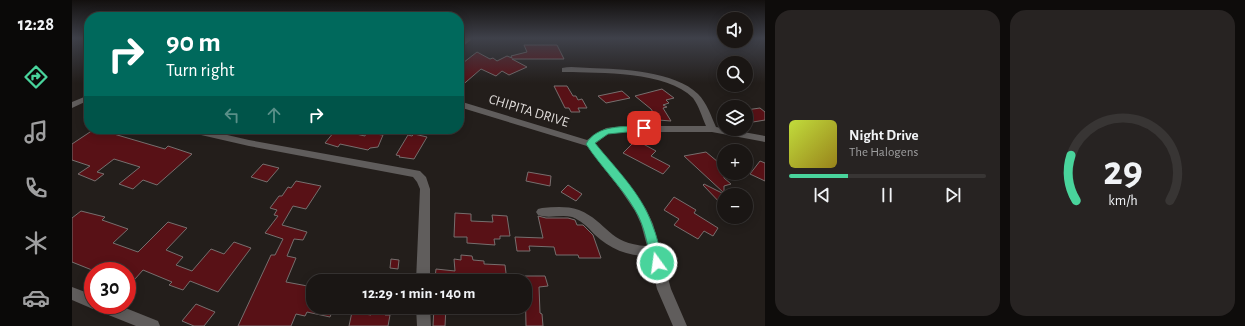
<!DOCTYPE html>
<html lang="en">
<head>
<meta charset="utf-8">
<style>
  :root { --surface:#1a1614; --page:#272322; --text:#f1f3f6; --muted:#9f9fa0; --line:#383534; --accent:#49d49c }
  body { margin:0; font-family:"Alegreya Sans",sans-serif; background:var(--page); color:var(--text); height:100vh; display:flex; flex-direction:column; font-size:15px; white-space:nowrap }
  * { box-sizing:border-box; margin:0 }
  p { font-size:13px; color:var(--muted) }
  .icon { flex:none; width:22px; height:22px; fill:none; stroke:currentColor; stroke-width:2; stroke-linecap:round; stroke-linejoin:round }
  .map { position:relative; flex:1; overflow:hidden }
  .drawer { display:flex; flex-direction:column; gap:10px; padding:10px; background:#0e0c0b; width:480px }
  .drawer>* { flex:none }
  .guide { position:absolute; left:12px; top:12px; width:380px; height:122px; border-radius:16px; box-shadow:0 2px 10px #0003,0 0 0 1px var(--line); background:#00695c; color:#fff; overflow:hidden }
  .buttons { position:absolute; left:645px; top:12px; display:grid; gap:8px }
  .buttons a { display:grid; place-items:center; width:36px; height:36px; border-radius:50%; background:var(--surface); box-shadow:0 2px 10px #0003,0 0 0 1px var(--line); font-size:20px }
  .speed { position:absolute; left:12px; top:262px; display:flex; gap:8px; font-size:20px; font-weight:700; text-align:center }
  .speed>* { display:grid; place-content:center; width:52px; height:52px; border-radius:50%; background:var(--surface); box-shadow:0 2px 10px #0003,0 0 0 1px var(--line); line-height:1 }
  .speed .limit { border:6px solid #d22; background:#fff; color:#111 }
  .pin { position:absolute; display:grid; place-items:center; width:34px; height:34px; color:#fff; margin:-17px; border-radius:8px; box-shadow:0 2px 6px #0006 }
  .me { position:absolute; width:44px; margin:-22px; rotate:346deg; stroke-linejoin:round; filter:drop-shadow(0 0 3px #0008) }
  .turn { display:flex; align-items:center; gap:14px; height:84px; padding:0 16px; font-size:18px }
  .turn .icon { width:52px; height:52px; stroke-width:2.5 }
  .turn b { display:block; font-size:28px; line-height:34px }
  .lanes { display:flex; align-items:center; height:38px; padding:0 16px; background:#0003; justify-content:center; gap:20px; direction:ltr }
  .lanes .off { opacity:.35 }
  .drawer .card { flex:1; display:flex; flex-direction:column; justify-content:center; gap:6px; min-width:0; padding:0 14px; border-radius:16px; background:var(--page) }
  .drawer .dial { align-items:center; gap:0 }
  .dial svg { height:104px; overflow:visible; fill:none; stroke:var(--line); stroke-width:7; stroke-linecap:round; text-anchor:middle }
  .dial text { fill:var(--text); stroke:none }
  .song { display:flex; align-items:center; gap:12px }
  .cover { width:48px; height:48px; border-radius:6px; background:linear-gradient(135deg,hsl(70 70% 55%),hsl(50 70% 35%)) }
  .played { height:4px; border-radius:2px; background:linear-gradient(90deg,var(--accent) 30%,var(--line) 30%) }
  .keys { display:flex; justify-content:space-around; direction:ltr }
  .drawer .tiles { flex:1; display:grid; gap:10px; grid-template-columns:repeat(2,1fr) }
  .trip { position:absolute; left:234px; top:274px; width:226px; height:40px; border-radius:16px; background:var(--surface); box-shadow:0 2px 10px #0003,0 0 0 1px var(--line); font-weight:700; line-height:40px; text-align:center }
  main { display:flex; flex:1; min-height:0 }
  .menu { display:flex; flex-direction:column; width:72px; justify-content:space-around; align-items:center; background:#0a0908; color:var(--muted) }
  .menu .icon { width:28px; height:28px }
  .menu .on { color:var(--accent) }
  .menu b { font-size:18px; color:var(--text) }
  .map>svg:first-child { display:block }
</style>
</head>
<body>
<main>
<nav class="menu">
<b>12:28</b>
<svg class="icon on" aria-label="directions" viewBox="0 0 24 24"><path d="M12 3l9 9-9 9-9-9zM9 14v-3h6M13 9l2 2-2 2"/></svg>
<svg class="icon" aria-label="music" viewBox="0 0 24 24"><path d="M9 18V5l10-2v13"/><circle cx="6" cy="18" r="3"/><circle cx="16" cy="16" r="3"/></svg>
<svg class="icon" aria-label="phone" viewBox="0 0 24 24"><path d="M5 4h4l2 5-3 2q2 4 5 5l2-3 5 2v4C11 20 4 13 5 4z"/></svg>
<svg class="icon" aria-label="climate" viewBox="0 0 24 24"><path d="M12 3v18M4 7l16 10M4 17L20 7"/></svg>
<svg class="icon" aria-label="car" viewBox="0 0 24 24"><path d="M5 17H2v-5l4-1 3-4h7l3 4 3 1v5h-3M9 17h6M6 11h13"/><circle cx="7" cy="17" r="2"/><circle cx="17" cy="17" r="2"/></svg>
</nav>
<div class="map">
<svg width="693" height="326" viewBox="0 0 693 326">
  <rect width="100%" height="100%" fill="#231e1b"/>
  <!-- building -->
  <path fill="#581116" stroke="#766f6e" d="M452,45H485L492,59H440L455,67L437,75L430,71L424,76L409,69L387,88V66L405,52L418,59L421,58L425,61L435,56L440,58L439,56L455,52Z
    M482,86H495L501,96H504L506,100L510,99L515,108H506L508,112H499L497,108H493Z
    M590,89L602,98L594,100L597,103L591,105L595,107L591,108L599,121L586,120L579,109L563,96Z
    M550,91L558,98L534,103L526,96Z
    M688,108L693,112V120L681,122L674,116V110Z
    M21,130L33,134L35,132L93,149L96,146L120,154L85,185L71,180L61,189L47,184L68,167L42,159L25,172L32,174L23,181L6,174L18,166L0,160V144Z
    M266,130L293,136L295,130L304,131L303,134L311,135L306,147L298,148L296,150L268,144L266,147L253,143L262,132H265Z
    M342,134L355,137L342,159L327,157L328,156L324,155L336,135L340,136Z
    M564,140L584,151L579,156L598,166L591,174L551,153Z
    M634,152L652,167V178L659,184L652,186V193L612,156Z
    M688,161L693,163V181L678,174Z
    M191,164L207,168L195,182L179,177Z
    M456,172L479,176L478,186L454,181Z
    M224,181L249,186L234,209L221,206L210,225L235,232L231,240L222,239L215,256L224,258L214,282L241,287V307H262L258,317L235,312L233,316L224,314L219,326H166L199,255H203L211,239L193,233L206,216L202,215L205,210L198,208L207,196H210L216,187L219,188Z
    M632,184L652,194V207L631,185Z
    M496,185L510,194L504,201L489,192Z
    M602,197L624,210L622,213L646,228L641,236L632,231L626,239L602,225L607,219L592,210Z
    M9,211L33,217L30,220L56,229L41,243L66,252L96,222L115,228L94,250L111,257L104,265L120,271L139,249L152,254L162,242L179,248L146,292L118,281L111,290L97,285L100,282L71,270L63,279L55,276V271H41L25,265L20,270L0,262V218Z
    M383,213L399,214V221L421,222L420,215L435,216L438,236H428V239H422L423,245L395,243V237H382Z
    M466,216L474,218H496L503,220L505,225H511L521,235L529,258H507L506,255H484L482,247L457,246L458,251H445L443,237L471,238Z
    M389,255L400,256L401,260L412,261V264L433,265L435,281H383V279L363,278L364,269L383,271L382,259L389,260Z
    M319,259L327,260L326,269L318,268Z
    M453,276H473L476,286L467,287L468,313L470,314L471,326H454Z
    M124,304L143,312L132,326H122L110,321Z
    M301,307L314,309L313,315H318L316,326H277L280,312L299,315Z
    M362,307H374L373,326H361Z"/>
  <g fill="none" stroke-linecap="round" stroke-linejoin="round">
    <!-- street -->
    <path fill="#605d5c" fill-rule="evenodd" d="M393,38H399V40L387,49V44Z
      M490,68C499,66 509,68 518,68C549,69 603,71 626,94C635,103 639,116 644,127L693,136V142L640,132H552L536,134L523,144L556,183L574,209L581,224L599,289L615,326H601L585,289L577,256C555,256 538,249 522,234C516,227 508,220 500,217C489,214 477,219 466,215L464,212L466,209L470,208C483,207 495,206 507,210C536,222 536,244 575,246L569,224L563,211L548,189L515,146L387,107V101L515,140L534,128L552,126H634C630,117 627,106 621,98C595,71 528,73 493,72H490Z
      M17,95V100L0,108V102Z
      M111,129H129L177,140L348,171L354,177L358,189V281H344L348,189L345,182L341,177L177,146L116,132Z
      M0,287L21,295V305H46L86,321L88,326H64L24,310L23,308L21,309L0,300Z
      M344,307H358L359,326H345Z"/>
  </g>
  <!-- sky -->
  <linearGradient id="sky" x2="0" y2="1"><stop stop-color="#13100f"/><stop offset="0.46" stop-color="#3f414a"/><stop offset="1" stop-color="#3f414a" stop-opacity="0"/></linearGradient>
  <rect width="693" height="83" fill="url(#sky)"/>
  <!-- route -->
  <path fill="#49d49c" stroke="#2f8a65" d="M572,126L575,127L576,128L575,130L536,134L523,143C543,168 569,193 580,224C585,236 588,250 591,263L589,266L585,268L581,266L580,263C575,245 573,226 563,210C549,186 529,167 514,144C525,124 552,127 572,126Z"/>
  <g text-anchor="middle" stroke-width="4" stroke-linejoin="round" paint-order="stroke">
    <!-- street labels -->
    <g font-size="14" fill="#dedad8" stroke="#231e1b">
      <text transform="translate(457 110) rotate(17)" y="5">CHIPITA DRIVE</text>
    </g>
  </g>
</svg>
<div class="buttons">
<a><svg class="icon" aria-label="sound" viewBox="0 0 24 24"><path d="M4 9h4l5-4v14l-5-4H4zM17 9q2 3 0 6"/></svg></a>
<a><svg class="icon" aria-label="search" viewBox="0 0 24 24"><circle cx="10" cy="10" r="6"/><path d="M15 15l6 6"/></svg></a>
<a><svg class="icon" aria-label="layers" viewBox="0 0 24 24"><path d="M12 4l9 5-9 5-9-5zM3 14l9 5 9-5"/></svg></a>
<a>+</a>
<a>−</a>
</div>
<div class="speed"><div class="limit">30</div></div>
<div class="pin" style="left:572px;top:128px;background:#d93025"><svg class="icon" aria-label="arrive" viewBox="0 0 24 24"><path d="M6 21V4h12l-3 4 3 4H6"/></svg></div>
<svg class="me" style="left:585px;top:263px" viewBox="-20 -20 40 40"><circle r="17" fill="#49d49c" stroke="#fff" stroke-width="3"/><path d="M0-11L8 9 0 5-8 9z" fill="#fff"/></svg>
<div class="trip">12:29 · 1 min · 140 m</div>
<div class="guide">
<div class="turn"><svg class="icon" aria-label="right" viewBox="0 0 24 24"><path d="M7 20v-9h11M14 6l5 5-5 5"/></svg><div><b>90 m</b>Turn right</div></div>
<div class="lanes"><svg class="icon off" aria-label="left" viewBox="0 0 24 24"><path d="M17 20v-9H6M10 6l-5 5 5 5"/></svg><svg class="icon off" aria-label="ahead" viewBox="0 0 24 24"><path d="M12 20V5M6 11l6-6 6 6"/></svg><svg class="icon" aria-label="right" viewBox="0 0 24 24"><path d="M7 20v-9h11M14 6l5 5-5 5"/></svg></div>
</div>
</div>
<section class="drawer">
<div class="tiles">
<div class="card">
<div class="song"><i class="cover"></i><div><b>Night Drive</b><p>The Halogens</p></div></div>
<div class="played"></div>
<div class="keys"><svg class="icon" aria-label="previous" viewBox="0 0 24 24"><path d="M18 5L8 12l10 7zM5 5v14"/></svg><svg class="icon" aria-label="pause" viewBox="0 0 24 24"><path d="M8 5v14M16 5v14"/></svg><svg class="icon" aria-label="next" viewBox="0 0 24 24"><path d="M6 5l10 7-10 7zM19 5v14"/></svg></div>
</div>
<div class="card dial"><svg viewBox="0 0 100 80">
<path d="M14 69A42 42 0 1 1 86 69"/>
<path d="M14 69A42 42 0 0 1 10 34" stroke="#49d49c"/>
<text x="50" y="56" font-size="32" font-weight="700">29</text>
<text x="50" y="72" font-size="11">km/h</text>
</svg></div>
</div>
</section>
</main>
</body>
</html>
